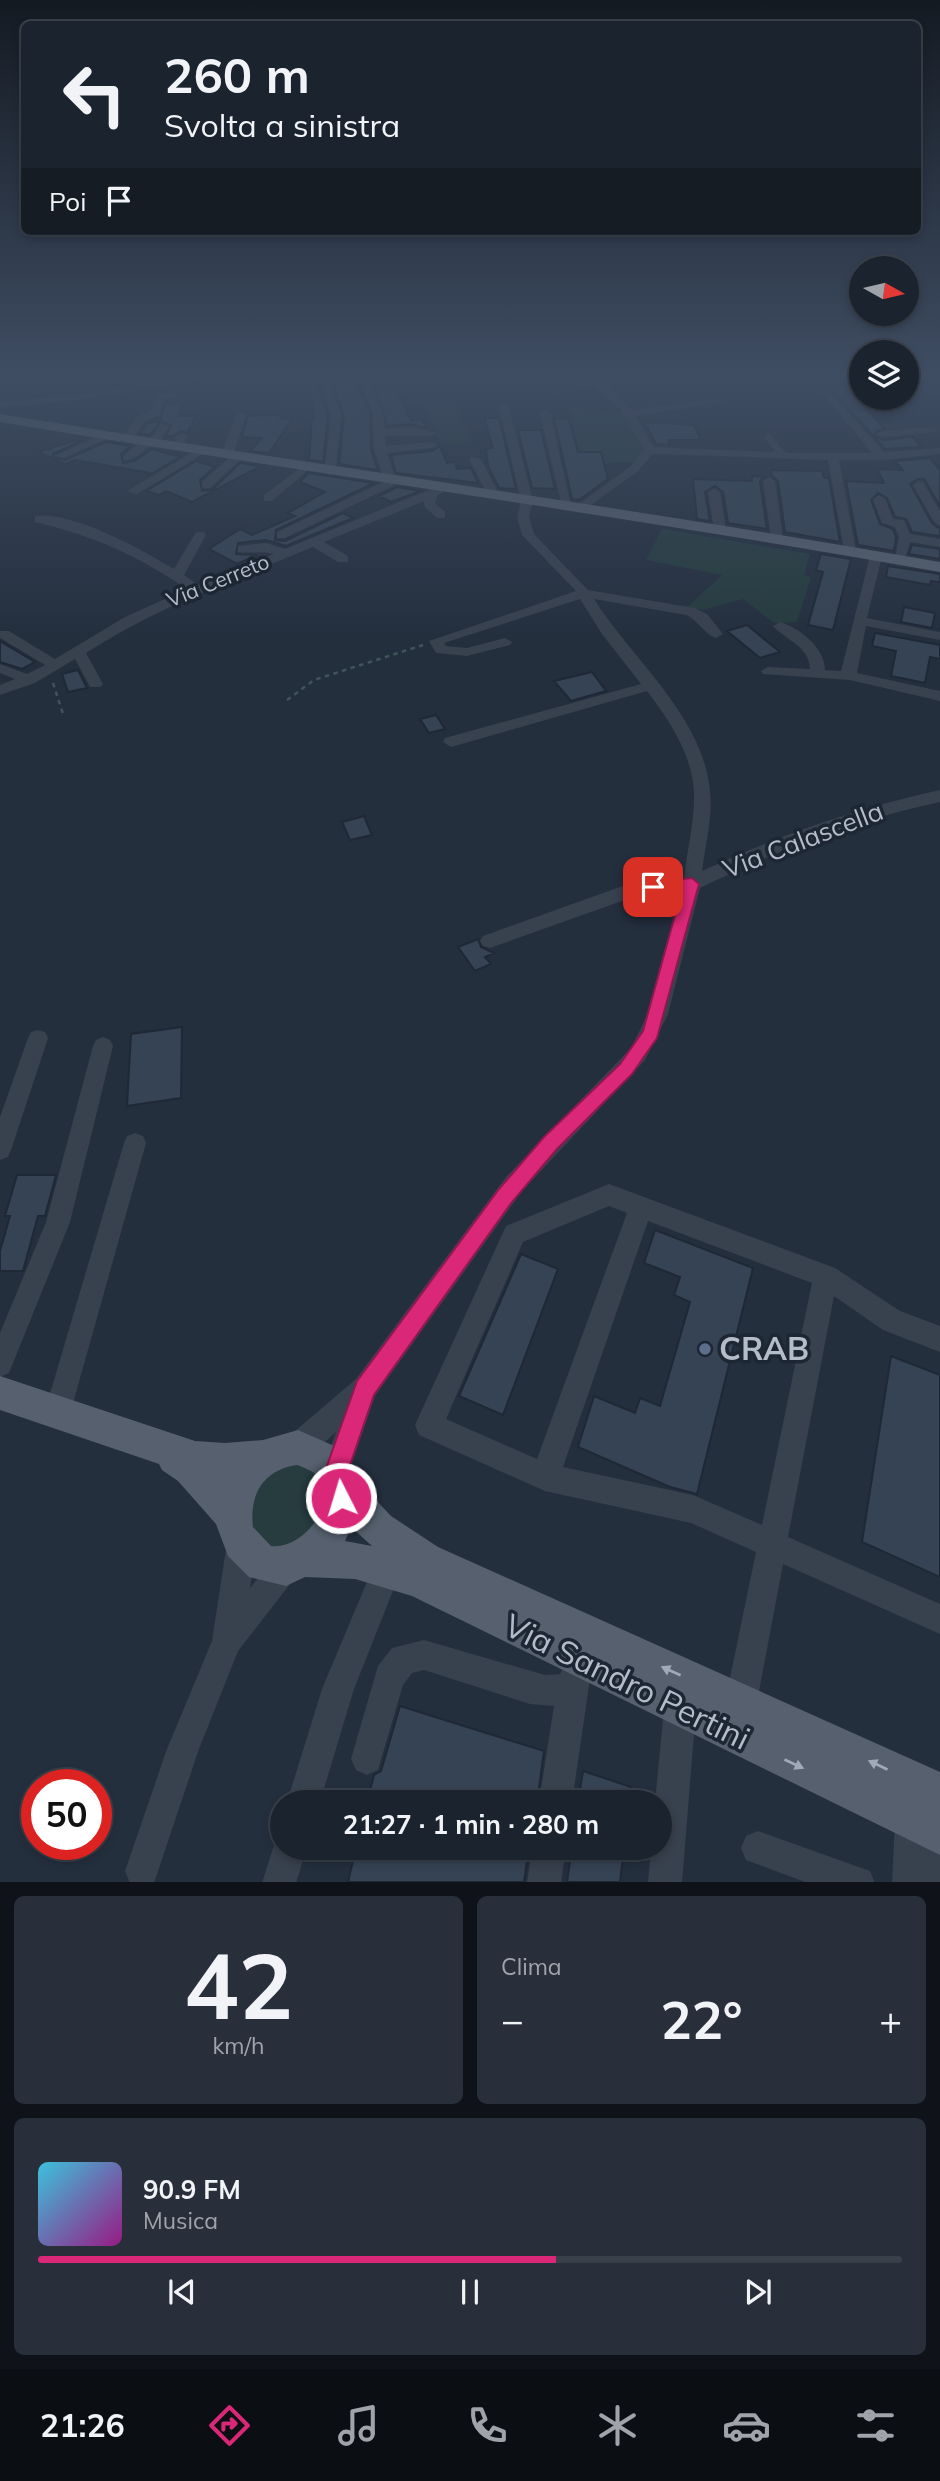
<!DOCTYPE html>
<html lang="it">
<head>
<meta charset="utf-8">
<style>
  :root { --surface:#1b232e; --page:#282f3a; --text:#f1f3f6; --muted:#a0a4aa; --line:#39404a; --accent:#db2777 }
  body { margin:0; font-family:Mulish,sans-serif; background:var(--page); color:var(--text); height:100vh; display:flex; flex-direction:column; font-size:26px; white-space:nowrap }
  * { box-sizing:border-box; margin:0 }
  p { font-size:23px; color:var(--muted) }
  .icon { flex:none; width:38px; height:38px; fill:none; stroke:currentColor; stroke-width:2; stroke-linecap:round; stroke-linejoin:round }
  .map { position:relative; height:1882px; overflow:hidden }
  .panel { display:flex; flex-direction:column; gap:14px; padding:14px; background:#0f1319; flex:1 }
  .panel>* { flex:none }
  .top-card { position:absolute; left:21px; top:21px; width:900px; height:214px; border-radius:10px; box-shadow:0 4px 10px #0003,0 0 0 2px var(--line); background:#1b232e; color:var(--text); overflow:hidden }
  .needle { width:46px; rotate:98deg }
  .buttons { position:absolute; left:849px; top:256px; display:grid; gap:14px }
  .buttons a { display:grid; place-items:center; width:70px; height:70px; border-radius:50%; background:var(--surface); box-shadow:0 4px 10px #0003,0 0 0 2px var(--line); font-size:35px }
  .speed { position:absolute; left:21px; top:1769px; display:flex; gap:14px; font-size:35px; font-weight:700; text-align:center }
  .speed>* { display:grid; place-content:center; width:91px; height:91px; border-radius:50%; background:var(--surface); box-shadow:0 4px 10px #0003,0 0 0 2px var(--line); line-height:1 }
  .speed .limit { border:10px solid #d22; background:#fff; color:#111 }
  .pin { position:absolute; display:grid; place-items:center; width:60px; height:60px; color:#fff; margin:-30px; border-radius:14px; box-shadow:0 4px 10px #0006 }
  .me { position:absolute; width:77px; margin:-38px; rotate:355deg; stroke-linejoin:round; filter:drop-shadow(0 0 5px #0008) }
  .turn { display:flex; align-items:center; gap:24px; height:147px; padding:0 28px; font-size:32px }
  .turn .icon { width:91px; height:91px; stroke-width:2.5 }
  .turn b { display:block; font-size:49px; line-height:60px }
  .then { display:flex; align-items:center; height:66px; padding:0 28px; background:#0003; gap:14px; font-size:26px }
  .big { font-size:52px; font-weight:700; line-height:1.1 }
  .panel .card { flex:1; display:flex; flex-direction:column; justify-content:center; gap:10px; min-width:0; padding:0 24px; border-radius:10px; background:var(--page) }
  .panel .dial { align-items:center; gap:0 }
  .dial b { font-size:91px; line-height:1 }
  .song { display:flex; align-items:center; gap:21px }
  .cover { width:84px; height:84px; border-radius:10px; background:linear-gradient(135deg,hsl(190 70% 55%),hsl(310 70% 35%)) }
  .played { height:7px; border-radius:4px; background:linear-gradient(90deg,var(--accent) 60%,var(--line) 60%) }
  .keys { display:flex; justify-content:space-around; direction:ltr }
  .heat { display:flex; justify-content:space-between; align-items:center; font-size:38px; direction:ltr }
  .panel .tiles { flex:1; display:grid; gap:14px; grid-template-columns:1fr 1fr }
  .card:last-child { grid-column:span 2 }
  .trip { position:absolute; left:270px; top:1790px; width:402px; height:70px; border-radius:35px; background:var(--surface); box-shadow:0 4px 10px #0003,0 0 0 2px var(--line); font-weight:700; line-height:70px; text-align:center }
  .tabs { display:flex; height:112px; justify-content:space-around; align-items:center; background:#0b0e12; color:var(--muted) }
  .tabs .icon { width:49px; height:49px }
  .tabs .selected { color:var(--accent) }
  .tabs b { font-size:32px; color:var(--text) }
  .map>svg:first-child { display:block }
</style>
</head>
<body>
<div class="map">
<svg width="940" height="1883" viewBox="0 0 940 1883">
  <rect width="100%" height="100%" fill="#242f3e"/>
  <!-- green -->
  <path fill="#263c3f" d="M394,373H438L445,394L439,397L454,402L471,442L441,445L423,402L412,403Z
    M541,373H580L597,383L585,385L583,390L551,394Z
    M907,373H940V393L922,395L912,388L916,386L907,379Z
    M568,407L619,414L627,412L639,445L643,446L641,458L636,462L583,464Z
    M662,529L810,554L804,575L811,577L797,622L774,623L743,599L703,610L687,607L722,575L646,560Z
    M306,1464L323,1481L326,1508L302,1544L273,1549L252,1532L248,1502L271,1467Z"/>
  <!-- building -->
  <path fill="#364354" stroke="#1f2835" stroke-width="2" d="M354,376L370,414L371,450L378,470L339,464L344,416L332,380Z
    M308,377H315L328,416L323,462L306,459H309L312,419H315Z
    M843,384L884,428L875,432V436L882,440L913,437L921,447L885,449L834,392Z
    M393,385L411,421L422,420L426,428L410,424L387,426L376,388Z
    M181,403L179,416H196L187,433L181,431L173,436H166L171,425L161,421L150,435L140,434L147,423L160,421L165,404Z
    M281,415L280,419H292L269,453L250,451L262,438L242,437L248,416Z
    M484,418H499L516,489L499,488L488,466L486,449L493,448Z
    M554,418L569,419L578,452H601L608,479L579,500L572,499Z
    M644,422L694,425L701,440H668L670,445L656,444Z
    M518,430H541L555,489L532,488Z
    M76,440L81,441L53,454L52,457L65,460L106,442L131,446L121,454L123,463L134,461L152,449L180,457L146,477L150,473L75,460L65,464L38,452Z
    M440,446L447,463L455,462L457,469L471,468L478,483L396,473L391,455L432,451Z
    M930,458L940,470V506L924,479H918L910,484L932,523L940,529V536L912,532L906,519L895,517L887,498L878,493L871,500L880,524L893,529L896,537L894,551L858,545L846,481L884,483L877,469L903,470L895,461Z
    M196,461L215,467L200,480L202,491L212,490L240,463L261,466L192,502L166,491L159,495L146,491Z
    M771,470L822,471L824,478H829L840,542L785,532L778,481L772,476Z
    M308,473L374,483L276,530L275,540L285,541L343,513L353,518L286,546L266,540L238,543L236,554L257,555L237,564L209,549L240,529L252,535L295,516L288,513L325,492L300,482Z
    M752,476L764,477L760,481L767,529L728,523L723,492L715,486L705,492L710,521L697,519L693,479L752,481Z
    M397,487L421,491L391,502L379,496Z
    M912,545L940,549V559L909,554Z
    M821,554L851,559L833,630L808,625L823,572L816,570Z
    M888,566L940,574V582L931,581L930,585L886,577Z
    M904,607L935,613L932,628L901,622Z
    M747,625L780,652L760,658L727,631Z
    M875,633L940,645V659L930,657L925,683L891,676L896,651L872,646Z
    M0,641L35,662L22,669L0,662Z
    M78,670L87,688L68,692L62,674Z
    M592,672L606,691L571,701L554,681Z
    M436,715L445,729L429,733L420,719Z
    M364,816L372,835L350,840L342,822Z
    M478,939L481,947L494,953L485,957L491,964L475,971L458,947Z
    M182,1027L181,1098L127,1106L131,1034Z
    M17,1175H56L45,1216H38L23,1271H0V1251L10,1216H5Z
    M655,1230L753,1268L697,1494L670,1487L578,1447L594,1396L635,1413L640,1398L660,1406L690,1302L674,1295L680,1277L644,1263Z
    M521,1254L558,1269L503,1415L459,1396Z
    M891,1356L940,1375V1577L862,1542Z
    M400,1706L544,1751L537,1802H367L374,1775L381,1771Z
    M583,1771L631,1787L629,1802H578Z
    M356,1848H529L524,1882H348Z
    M572,1848H624L620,1882H567Z"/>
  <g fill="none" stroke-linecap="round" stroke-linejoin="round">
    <!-- path -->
    <path stroke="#3f5557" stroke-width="2.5" stroke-dasharray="4.5 4.5" stroke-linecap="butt" d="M53,683L63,714
      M287,700L314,680L423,645"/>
    <!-- minor -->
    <path fill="#38414e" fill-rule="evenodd" d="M212,373H234L85,399L0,408V402L85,393Z
      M317,373H355L329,378L341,416L336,472L330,475L324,472L331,416Z
      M356,373H366L369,381L396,378L401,381L372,386L383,413L385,429L410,427L438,433C430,438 397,435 385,436L386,446L432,442L438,445L432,448L387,453L395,477L401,481L399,483L285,538H277V532L385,481L374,450L373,413Z
      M578,373C599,372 619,393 631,410L719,399L724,402L635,416L654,447L775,452L764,437L770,434L786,453H872L823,394L822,392L827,389L884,452L940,448V454L882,460H839L856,550L850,554L844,550L828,460L653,454L638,471L580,513L576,512V506L630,467L644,450L619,408Z
      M176,393V397L164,399L159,415L145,421L132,440H124L122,438L137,417L150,411L156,394Z
      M504,404L509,407L533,501L529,517L534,534L588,590L695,608L707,614L723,634L716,638C705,635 698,620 686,615L594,599C632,659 704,717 710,792C713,817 705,846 702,871C779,835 858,808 940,790V802C856,820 778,850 700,888L668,1014L645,1060L522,1191L375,1396L345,1483L335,1487L325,1483L321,1473L336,1432L308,1457L298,1461L288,1457L284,1447L288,1437L356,1379L506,1177L631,1048L648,1014L681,892L636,896L490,948L483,946L480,941L483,936L634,882L684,878C687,851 695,820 694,792C692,754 669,720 647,691L451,747L443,742L445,738L641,684L602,634L580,599L444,643L446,646L467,648L505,638L512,642L510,645L467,656L436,653L429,641L576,591L522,535L517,517L521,501L499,407Z
      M545,410L550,413L572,510L562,507L540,413Z
      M237,413L246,415L233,455L243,457L210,488H202V482L229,458L221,455Z
      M160,424L169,426L158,444C144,446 137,462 123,460V456L144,439L151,438Z
      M932,427L937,430L936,432L882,437L876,434L882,431Z
      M105,433L115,435L64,458L54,456Z
      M182,433L188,436L183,446L173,448L176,436Z
      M198,449L208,451L137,494L127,491Z
      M471,457L481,459L500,496L498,499L488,496L469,459Z
      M304,465L310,468L308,470L272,501H264V495Z
      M769,477L775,481L783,538L777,542L771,538L763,481Z
      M919,481L923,482L940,511V526L934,522L913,485Z
      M441,485L451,488L438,495L435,503L445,512V518H437L425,507L424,501L324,542L348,556V562H338L313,547C236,579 157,607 86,653L103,684L100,687H90L75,659L35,683L0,695V685L15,679L0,673V664L27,674L45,665L0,638V631H9L55,659L125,617L187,589C137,555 94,536 35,522V516C71,510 143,550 174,569L196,532H204L206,535L184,575L198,585L274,554C262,550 251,554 238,552V546L266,543L285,549Z
      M714,488L720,492L726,530L720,534L714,530L708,492Z
      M879,495L885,499L893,519L904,520L910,534L940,539V547L910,542L904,563H894L899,537L895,527L882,523L873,499Z
      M876,552L882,556L867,618L940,632V640L866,626L857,673L940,691V701L850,680L763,674L761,671L768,667L810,669C809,646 787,641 773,626L780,622C800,628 825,648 825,670L841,671L870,556Z
      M38,1030L45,1032L48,1038L11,1150L8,1157L0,1160V1117L28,1038L31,1032Z
      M103,1037L110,1040L113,1046L70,1222L9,1373L0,1377V1333L46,1222L93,1046L96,1040Z
      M135,1133L143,1136L146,1143L70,1414L67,1424L57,1427L47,1424L44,1414L124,1143L127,1136Z
      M609,1184L835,1268L900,1311L940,1326V1352L883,1330L834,1296L788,1537L940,1604V1634L783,1564L757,1702L752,1713L741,1718L730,1713L725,1702L756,1552L691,1523L545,1491L419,1435L415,1425L506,1226ZM609,1206L627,1213L537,1459L446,1419L523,1242ZM648,1221L812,1283L762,1525L693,1495L563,1467Z
      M242,1528L252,1533L257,1543L250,1588L277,1555L287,1550L297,1555L302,1565L297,1575L238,1651L199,1749L154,1883H130L125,1871L167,1749L212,1641L227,1543L232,1533Z
      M387,1553L397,1558L402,1568L354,1689L320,1802H287L322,1689L377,1558Z
      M424,1640L545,1675L560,1674L563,1668L574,1663L585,1668L590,1679L572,1802H539L554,1706L530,1704L424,1670L412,1673L403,1685L378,1770L367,1775L356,1770L351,1759L378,1666L392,1648Z
      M680,1693L691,1698L696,1709L682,1883H648L651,1848H660V1802H655L664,1709L669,1698Z
      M912,1803L924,1808L927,1817L933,1814L940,1817V1883H892L895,1820L900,1808Z
      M758,1831L870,1871L875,1883H808L746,1860L741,1848L746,1836Z
      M282,1834V1848H307L296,1883H262L273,1848Z
      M532,1848H566L561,1883H527Z"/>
    <!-- major -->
    <path fill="#56606e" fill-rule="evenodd" d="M0,414C313,465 628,507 940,562V572C628,516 313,474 0,422Z
      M0,1376L195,1441L225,1443L263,1440L298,1430L341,1449L357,1480L391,1516L438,1547L940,1772V1855L412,1596L355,1579L305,1577L286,1586L249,1577L228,1556L216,1524L178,1481L162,1470L159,1464L0,1410ZM297,1465C302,1467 312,1470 316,1475C340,1500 305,1550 271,1546L253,1527C249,1495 263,1470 297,1465ZM351,1527L372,1546L345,1541Z"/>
  </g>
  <!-- one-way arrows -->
  <defs><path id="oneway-solid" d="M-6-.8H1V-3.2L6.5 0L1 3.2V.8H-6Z" transform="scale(1.75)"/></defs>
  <g fill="#a1aab7">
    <use href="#oneway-solid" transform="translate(671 1671) rotate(-156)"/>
    <use href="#oneway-solid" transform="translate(794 1764) rotate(25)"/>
    <use href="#oneway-solid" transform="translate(878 1765) rotate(-155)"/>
  </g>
  <!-- sky -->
  <linearGradient id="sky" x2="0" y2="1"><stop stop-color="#141a22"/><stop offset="0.59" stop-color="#3f4d63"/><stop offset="1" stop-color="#3f4d63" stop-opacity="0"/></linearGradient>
  <rect width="940" height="636" fill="url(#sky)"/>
  <!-- route -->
  <path fill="#db2777" stroke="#8e194d" stroke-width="2" d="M692,878L699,884L657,1038L632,1074L557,1149L512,1202L374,1395L347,1474L353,1498L349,1506L341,1510L333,1506L324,1474L357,1381L499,1189L544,1137L620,1064L643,1031L682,890L653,893L646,887L653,882Z"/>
  <!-- markers -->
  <circle fill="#5c6f8a" stroke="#1d2633" stroke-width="2.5" cx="705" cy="1349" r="7"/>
  <g text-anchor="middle" stroke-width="7" stroke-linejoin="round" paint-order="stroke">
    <!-- far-street labels -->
    <g font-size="21" fill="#b4bcc9" stroke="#1d2633">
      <text transform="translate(218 581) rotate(-22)" y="7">Via Cerreto</text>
    </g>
    <!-- street labels -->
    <g font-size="26" fill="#b4bcc9" stroke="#1d2633">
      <text transform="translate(803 840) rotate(-21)" y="9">Via Calascella</text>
    </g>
    <!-- near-poi labels -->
    <g font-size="32" font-weight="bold" fill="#b4bcc9" stroke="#1d2633" text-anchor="start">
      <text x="719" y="1360">CRAB</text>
    </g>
    <!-- near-street labels -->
    <g font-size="32" fill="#b4bcc9" stroke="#1d2633">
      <text transform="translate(627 1682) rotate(26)" y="11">Via Sandro Pertini</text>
    </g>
  </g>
</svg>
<div class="buttons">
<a><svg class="needle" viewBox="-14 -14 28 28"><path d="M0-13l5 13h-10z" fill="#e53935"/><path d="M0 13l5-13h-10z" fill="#a0a4aa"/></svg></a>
<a><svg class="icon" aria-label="layers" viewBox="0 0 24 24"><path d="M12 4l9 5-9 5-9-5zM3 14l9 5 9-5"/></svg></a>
</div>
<div class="speed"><div class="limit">50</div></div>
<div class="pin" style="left:653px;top:887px;background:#d93025"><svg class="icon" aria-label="arrive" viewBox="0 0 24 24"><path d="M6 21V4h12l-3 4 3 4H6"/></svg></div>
<svg class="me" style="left:341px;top:1498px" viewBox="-20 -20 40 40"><circle r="17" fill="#db2777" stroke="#fff" stroke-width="3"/><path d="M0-11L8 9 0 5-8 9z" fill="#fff"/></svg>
<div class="trip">21:27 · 1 min · 280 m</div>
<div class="top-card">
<div class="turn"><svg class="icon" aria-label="left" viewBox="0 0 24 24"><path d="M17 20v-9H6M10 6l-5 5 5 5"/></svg><div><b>260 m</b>Svolta a sinistra</div></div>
<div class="then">Poi<svg class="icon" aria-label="arrive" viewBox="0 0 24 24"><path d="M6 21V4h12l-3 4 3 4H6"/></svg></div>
</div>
</div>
<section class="panel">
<div class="tiles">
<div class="card dial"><b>42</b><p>km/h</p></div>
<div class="card"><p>Clima</p>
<div class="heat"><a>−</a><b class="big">22°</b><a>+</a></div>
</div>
<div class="card">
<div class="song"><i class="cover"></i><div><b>90.9 FM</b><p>Musica</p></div></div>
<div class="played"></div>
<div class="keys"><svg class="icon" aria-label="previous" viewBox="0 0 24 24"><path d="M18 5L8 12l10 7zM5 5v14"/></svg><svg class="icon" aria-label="pause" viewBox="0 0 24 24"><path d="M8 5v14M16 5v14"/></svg><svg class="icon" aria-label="next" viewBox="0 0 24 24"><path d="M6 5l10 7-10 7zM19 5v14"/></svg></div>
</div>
</div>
</section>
<nav class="tabs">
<b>21:26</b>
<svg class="icon selected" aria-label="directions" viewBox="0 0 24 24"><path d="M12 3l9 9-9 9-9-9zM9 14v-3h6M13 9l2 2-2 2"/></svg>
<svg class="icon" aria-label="music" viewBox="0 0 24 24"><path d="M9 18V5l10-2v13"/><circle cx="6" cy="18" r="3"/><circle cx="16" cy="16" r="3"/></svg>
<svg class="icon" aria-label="phone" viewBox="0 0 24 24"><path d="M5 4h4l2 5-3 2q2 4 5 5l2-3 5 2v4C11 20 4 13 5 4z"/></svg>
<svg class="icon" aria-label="climate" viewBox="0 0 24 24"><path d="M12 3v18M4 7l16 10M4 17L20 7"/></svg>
<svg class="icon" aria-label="car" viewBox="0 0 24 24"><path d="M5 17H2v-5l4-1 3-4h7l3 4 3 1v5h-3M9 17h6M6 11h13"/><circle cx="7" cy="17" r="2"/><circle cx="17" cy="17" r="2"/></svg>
<svg class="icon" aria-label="filters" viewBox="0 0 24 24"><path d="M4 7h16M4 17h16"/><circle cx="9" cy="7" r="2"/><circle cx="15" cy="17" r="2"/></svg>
</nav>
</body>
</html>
